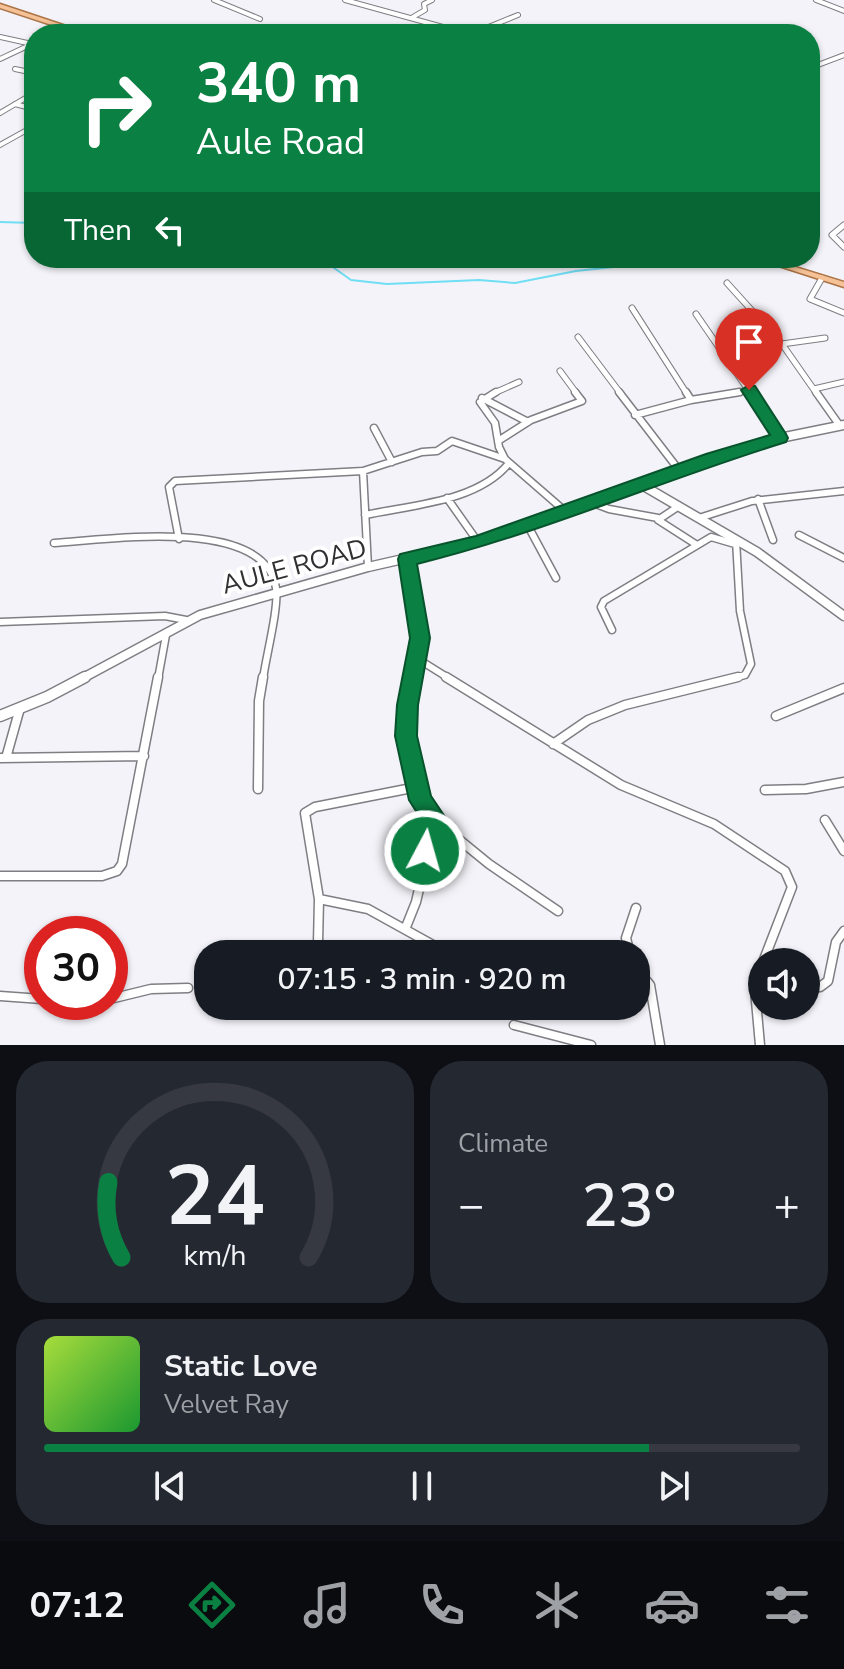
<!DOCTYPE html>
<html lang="en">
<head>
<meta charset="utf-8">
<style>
  :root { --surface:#171b24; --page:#242831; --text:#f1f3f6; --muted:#9ea1a6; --line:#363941; --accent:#0b8043 }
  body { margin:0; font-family:"Nunito Sans",sans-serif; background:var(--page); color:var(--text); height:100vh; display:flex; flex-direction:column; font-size:30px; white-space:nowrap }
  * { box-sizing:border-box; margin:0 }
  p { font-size:26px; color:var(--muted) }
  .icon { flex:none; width:44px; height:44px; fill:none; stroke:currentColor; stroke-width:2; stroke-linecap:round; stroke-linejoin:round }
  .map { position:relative; height:1045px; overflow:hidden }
  .side { display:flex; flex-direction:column; gap:16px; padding:16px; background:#0d0f14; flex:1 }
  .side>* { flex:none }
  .top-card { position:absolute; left:24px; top:24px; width:796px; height:244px; border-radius:32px; box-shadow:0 2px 6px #0004; background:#0b8043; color:#fff; overflow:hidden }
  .tools { position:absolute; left:748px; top:948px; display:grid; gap:16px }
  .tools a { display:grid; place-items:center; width:72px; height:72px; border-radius:50%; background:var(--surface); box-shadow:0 2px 6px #0004; font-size:40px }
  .speed { position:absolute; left:24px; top:916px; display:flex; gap:16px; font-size:40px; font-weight:700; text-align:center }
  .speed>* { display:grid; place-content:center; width:104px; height:104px; border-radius:50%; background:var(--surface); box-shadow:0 2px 6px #0004; line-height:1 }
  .speed .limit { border:12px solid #d22; background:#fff; color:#111 }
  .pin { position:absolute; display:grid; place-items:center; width:68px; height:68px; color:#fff; margin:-82px -34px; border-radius:50% 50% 50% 0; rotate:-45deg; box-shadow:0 0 8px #0007 }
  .pin .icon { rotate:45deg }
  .me { position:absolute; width:88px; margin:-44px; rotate:6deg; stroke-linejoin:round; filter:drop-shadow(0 0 6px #0008) }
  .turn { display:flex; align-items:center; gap:28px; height:168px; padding:0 40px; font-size:36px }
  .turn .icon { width:104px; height:104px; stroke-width:2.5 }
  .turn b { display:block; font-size:56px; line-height:68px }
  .then { display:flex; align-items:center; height:76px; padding:0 40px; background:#0003; gap:16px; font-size:30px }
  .big { font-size:60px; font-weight:600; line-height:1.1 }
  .side .widget { flex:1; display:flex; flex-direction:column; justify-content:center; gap:12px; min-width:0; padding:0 28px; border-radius:32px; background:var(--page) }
  .side .dial { align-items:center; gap:0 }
  .dial svg { height:208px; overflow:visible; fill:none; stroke:var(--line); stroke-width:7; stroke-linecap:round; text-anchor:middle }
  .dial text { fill:var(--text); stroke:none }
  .song { display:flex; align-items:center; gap:24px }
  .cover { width:96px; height:96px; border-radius:12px; background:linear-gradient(135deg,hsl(80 70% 55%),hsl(130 70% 35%)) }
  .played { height:8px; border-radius:4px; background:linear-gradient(90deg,var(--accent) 80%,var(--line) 80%) }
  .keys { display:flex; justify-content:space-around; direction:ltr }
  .heat { display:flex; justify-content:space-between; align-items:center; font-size:44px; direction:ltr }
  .side .tiles { flex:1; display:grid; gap:16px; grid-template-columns:1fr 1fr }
  .widget:last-child { grid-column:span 2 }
  .trip { position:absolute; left:194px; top:940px; width:456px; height:80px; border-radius:32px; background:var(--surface); box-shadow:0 2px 6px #0004; font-weight:600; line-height:80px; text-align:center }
  .menu { display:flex; height:128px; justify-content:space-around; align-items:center; background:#090b0e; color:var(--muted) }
  .menu .icon { width:56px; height:56px }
  .menu .active { color:var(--accent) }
  .menu b { font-size:36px; color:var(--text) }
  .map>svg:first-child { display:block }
</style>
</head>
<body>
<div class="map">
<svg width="844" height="1045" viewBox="0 0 844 1045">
  <rect width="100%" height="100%" fill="#f3f3f9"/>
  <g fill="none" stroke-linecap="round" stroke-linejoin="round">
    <!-- stream -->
    <path stroke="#70def4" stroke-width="2" d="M0,222L34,223
      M320,258L351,280L387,284L479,280L515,283L576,271L699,258"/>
    <!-- minor-far3 casing -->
    <g stroke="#7e7e83" stroke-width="6">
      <path id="minor-far3" d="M214,0L260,19
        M345,0L461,32L486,28L518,15
        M816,0L844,11
        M413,17L425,10L424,4L432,0
        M56,34L64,30
        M0,37L32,44
        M0,59L34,43
        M810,68L844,55
        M15,69L34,73
        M15,104L34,109
        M0,113L34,93
        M0,145L34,126"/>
    </g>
    <!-- minor-far2 casing -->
    <g stroke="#7e7e83" stroke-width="7">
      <path id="minor-far2" d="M844,225L832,235L844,247
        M822,278L810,299L844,313
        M727,283L782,344L817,394
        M632,308L687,394
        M696,314L751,394
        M578,337L621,394
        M782,344L825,338
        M560,371L577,394
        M814,389L844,382
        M492,394L519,382
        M728,394L749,390"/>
    </g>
    <!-- minor-far1 casing -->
    <g stroke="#7e7e83" stroke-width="9">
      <path id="minor-far1" d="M496,392L480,402L495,423L499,447L505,459L566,512
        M619,392L679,470
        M686,392L691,400
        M750,392L780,438
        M816,392L840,426
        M482,398L528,422
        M635,415L691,400L740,392
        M374,428L392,462
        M498,441L531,420L582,401L575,392
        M363,471L368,567
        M447,498L478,542
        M758,499L773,540
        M593,503L609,509L658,518
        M679,506L658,520L697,545
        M365,515C411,505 478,502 509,463
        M699,518L752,501L844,491
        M528,526L556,578
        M799,535L844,558
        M179,539L169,487L175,481L363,471L422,452L437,451L452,441L505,459
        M54,543C106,540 265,515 276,588C279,608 266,656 263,679
        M407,559L420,638L413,679
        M0,622L165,616L186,620
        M612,630L601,607L604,601L711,537L735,544
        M418,659L450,679
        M158,679L166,635
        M730,679L745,675L751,664L740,611L736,540"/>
    </g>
    <!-- minor casing -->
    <g stroke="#7e7e83" stroke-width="11">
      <path id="minor" d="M413,677L406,736L421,800L435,820L489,864L558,911
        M446,677L621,785L714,824L785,871L792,887L763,962
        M776,716L844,688
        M553,744L588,720L625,705L738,677
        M0,758L144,756
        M6,758L20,708
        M258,789L259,701L263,677
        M765,790L806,789L844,782
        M825,820L844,851
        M0,876H102L117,871L122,864L158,677
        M319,899L368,909L442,950
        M406,927L416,902L435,820
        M318,943L319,899L305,813L315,807L417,787
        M630,954L626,938L636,908
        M636,968L650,985L660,1045
        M806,988L820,987L828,981L836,942L844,931
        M0,996L42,999
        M110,999L151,989L188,988
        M69,1002H93
        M514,1025L591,1045
        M760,1045L755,990L762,964"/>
    </g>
    <!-- tertiary-far1 casing -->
    <g stroke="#7e7e83" stroke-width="11">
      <path id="tertiary-far1" d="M642,485L757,552L844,616
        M81,679L200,615L368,567L478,542L712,458L780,438L844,425"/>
    </g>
    <!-- tertiary casing -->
    <g stroke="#7e7e83" stroke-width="13">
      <path id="tertiary" d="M0,716L47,697L85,677"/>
    </g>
    <!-- primary casing -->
    <g stroke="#ac7446" stroke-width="3">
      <path id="primary" d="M0,4L87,33L88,34H79L0,8Z
        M754,258H766L844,282V287Z"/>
    </g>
    <!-- minor-far3 -->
    <use href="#minor-far3" stroke="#fff" stroke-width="4"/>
    <!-- minor-far2 -->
    <use href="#minor-far2" stroke="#fff" stroke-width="5"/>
    <!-- minor-far1 -->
    <use href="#minor-far1" stroke="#fff" stroke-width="6"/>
    <!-- minor -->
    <use href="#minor" stroke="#fff" stroke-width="8"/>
    <!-- tertiary-far1 -->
    <use href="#tertiary-far1" stroke="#fff" stroke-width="8"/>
    <!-- tertiary -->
    <use href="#tertiary" stroke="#fff" stroke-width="10"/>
    <!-- primary -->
    <use href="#primary" fill="#f5c196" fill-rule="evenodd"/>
  </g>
  <!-- route -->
  <path fill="#0b8043" stroke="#07532c" stroke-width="2" d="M749,385L755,386L786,434L788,438L786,442C662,480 543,533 417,564L430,638L418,705L417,736L431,796L447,820L434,859L425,862L417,859L414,851L423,822L409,800L395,736L397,705L410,638L398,559L400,554L476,536L706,454L770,435L741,390Z"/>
  <g text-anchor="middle" stroke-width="8" stroke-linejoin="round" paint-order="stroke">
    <!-- street labels -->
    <g font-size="26" fill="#303032" stroke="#fff">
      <text transform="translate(294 566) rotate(-15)" y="9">AULE ROAD</text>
    </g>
  </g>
</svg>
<div class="tools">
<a><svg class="icon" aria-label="sound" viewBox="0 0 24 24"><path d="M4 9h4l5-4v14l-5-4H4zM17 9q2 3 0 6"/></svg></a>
</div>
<div class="speed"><div class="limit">30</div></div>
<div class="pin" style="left:749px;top:390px;background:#d93025"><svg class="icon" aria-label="arrive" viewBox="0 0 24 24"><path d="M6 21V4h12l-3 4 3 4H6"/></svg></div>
<svg class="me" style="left:425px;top:851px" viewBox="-20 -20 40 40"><circle r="17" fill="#0b8043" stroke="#fff" stroke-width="3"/><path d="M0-11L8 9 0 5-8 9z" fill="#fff"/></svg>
<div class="trip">07:15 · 3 min · 920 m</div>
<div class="top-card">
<div class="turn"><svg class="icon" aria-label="right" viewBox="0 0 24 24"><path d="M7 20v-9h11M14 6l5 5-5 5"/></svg><div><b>340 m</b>Aule Road</div></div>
<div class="then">Then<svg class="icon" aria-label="left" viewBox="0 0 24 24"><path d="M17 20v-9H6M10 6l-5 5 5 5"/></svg></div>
</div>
</div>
<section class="side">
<div class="tiles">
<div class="widget dial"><svg viewBox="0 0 100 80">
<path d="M14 69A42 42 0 1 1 86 69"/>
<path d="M14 69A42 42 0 0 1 9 40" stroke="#0b8043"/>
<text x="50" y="56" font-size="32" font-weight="700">24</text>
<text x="50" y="72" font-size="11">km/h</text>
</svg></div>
<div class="widget"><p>Climate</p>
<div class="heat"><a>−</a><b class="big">23°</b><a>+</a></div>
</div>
<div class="widget">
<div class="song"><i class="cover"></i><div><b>Static Love</b><p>Velvet Ray</p></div></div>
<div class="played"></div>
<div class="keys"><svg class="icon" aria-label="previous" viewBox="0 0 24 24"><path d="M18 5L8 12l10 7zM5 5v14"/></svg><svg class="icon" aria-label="pause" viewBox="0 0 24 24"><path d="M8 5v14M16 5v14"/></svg><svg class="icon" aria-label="next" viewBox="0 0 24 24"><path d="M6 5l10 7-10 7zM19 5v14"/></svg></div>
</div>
</div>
</section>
<nav class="menu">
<b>07:12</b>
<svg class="icon active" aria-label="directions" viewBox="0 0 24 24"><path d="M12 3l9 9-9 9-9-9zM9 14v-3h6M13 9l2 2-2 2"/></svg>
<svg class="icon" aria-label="music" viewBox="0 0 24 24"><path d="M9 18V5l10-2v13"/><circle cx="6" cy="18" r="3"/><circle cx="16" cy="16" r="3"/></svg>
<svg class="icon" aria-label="phone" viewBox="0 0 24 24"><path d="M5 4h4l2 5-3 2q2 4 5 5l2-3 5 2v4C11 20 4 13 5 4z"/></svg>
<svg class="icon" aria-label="climate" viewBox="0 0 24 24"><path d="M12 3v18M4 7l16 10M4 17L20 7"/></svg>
<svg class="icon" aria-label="car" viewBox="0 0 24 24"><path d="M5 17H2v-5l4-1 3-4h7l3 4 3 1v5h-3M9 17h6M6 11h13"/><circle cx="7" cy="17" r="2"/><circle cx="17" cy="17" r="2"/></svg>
<svg class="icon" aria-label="filters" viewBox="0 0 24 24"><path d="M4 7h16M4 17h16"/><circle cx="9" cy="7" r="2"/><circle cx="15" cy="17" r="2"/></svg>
</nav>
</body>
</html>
